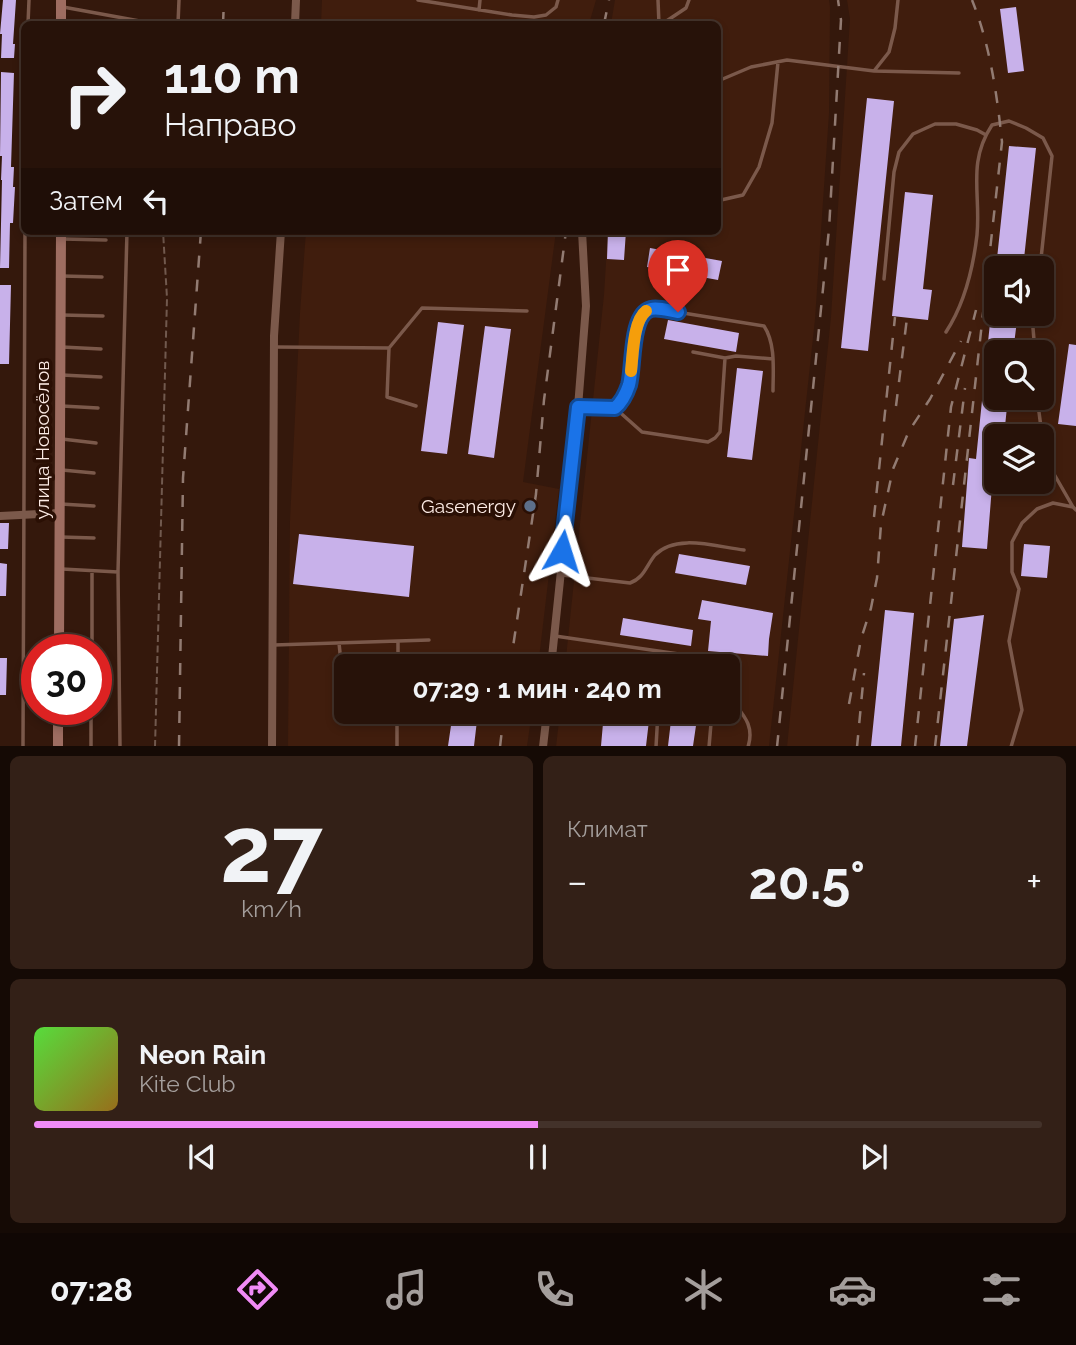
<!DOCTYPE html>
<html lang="ru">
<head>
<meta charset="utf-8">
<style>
  :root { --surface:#271209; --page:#332017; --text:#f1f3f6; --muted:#a49e9c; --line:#43322a; --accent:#f08bf6 }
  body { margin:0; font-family:Raleway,sans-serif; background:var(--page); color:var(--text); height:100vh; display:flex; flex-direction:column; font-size:26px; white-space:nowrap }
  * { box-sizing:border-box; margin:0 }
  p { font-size:23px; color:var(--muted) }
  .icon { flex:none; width:38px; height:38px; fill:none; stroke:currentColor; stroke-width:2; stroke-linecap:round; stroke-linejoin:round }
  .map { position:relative; height:746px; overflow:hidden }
  .side { display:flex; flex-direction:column; gap:10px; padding:10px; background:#150a05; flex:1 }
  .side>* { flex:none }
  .hud { position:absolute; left:21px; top:21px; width:700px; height:214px; border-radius:10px; box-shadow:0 4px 10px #0003,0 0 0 2px var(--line); background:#271209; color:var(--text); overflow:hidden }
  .tools { position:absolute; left:984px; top:256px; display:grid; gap:14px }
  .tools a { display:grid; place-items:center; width:70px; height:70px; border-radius:10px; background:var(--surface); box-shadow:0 4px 10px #0003,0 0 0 2px var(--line); font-size:35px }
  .speed { position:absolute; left:21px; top:634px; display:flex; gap:14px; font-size:35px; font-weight:700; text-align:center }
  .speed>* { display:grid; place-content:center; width:91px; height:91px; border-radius:50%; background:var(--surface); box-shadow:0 4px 10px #0003,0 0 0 2px var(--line); line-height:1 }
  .speed .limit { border:10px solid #d22; background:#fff; color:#111 }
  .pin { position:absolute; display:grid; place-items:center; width:60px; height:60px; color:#fff; margin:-72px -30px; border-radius:50% 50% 50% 0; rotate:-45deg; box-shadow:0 0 7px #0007 }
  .pin .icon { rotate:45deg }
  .me { position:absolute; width:77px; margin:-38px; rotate:6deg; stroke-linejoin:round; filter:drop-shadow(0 0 5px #0008) }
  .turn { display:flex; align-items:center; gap:24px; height:147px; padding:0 28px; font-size:32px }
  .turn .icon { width:91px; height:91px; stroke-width:2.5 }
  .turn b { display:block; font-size:49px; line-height:60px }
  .then { display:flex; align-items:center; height:66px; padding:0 28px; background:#0003; gap:14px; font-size:26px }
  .big { font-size:52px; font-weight:700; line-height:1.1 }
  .side .card { flex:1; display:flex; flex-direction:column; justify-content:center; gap:10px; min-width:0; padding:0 24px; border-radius:10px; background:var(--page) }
  .side .dial { align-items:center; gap:0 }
  .dial b { font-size:91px; line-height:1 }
  .song { display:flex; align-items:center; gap:21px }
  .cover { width:84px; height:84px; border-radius:10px; background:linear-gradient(135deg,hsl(110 70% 55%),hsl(40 70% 35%)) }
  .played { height:7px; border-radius:4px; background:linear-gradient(90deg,var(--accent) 50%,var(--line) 50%) }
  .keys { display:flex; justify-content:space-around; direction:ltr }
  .heat { display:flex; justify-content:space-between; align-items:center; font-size:38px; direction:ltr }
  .side .tiles { flex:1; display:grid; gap:10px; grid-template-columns:1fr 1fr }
  .card:last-child { grid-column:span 2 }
  .trip { position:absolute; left:334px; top:654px; width:406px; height:70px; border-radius:10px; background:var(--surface); box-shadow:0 4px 10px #0003,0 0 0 2px var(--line); font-weight:700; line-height:70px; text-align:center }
  .dock { display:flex; height:112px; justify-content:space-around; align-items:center; background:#100704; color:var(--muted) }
  .dock .icon { width:49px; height:49px }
  .dock .selected { color:var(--accent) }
  .dock b { font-size:32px; color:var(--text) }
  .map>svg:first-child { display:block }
</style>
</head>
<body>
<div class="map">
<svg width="1076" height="747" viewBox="0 0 1076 747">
  <rect width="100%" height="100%" fill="#34180c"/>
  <!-- built -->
  <path fill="#401d0d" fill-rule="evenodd" d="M322,0H596L589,24H321Z
    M615,0H829L830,7L829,113L815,319L769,746L556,747L560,712H728V667H565L604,295L608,231H718V24H611Z
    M847,0H1076V746L787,747L831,317L850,19ZM996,268H1041V313H996ZM996,352H1041V397H996ZM996,436H1041V481H996Z
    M306,231H556L523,482L559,489L538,667H346V712H532L527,746L288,747L290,521L300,313Z"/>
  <!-- building -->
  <path fill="#c8b1ea" d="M3,0H16L13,44H15L14,58H1L2,34H0Z
    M1016,7L1024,71L1008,73L1000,9Z
    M1,72L14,73L11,167H14L13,187H15L13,223H10L9,268H0L2,180H1L2,156H0Z
    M867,98L894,101L868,351L841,348Z
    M1009,146L1036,148L1023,268H996Z
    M905,192L933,195L923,289L932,290L928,320L892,316Z
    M608,231H626L624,260L607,259Z
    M650,248L722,261L718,280L647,267Z
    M0,285H11L9,364H0Z
    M991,313H1018L1013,352H996V397H1008L1004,436H996L987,549L962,547L969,458L976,459Z
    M668,320L739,333L736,352L664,339Z
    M438,322L464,325L447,454L421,451Z
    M485,326L511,329L494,458L468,454Z
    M1069,344L1076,345V426L1058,424Z
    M737,368L763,371L752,460L727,457Z
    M0,523H9L8,549H0Z
    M299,534L414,546L409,597L293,584Z
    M1024,544L1050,546L1047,578L1021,576Z
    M679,554L750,566L746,585L675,573Z
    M0,563L7,564L6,596H0Z
    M702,600L773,613L769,639L768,656L708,651L711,621L698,619Z
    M885,610L914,613L901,746H871Z
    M984,615L967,746H940L954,619Z
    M623,618L693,630L691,646L620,635Z
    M0,658H7L6,695H0Z
    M453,712H478L474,746H448Z
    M604,712H650L646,746H601Z
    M672,712H698L693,746H668Z"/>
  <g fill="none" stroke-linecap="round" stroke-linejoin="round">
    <!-- path -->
    <path stroke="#71594e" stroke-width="2" stroke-dasharray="7 3.5" stroke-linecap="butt" d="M155,747L167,298L163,231"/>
    <!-- lane -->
    <path stroke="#7b594b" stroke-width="3.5" d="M418,0L512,15L534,17L546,15L556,7L558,0
      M658,0L659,24
      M63,7L156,24
      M479,10L480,0
      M28,24L29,0
      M178,24L179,0
      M662,24L686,8L689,0
      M874,71L889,52L895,28L898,0
      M718,81L751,67L787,60L874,71L959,73
      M718,196L721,200L743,195L759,167L772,123L778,62
      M63,239L106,240
      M62,276L102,277
      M884,279L894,172L899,152L913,134L935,124H956L977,130L986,135
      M62,315L103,316
      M946,332C965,303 973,269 977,235C981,194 967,163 992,125L1009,121L1026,128L1043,138L1052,156L1040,268
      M62,347L101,349
      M276,347L389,348L387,397L416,406
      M389,348L422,308L527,311
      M693,352L725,358
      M1035,352L1033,328L1035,313
      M62,375L101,377
      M1037,397L1042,435L1050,467L1073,507
      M62,406L98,408
      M580,407L615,408L622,401L629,385L638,323L643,313L652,308L764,326C776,344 773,371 773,391
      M615,408L642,432L708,442L715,438L720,432L725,358L736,356L773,359
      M62,439L96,443
      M62,470L94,473
      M61,504L94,506
      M61,537L94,538
      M62,569L118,572L127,231
      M118,572L120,747
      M562,575L630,583C644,578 646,566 655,555C676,533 717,547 744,550
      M555,636L720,660
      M339,643L344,691
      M274,645L429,640
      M92,649V571
      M398,667V641
      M728,703L735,704C746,718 754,728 748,747
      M23,747L25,231
      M91,747V709
      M397,747V712
      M656,747L658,712
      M709,747L712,712
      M1011,747L1022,710L1009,641L1019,589L1012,572V542L1022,523L1037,509L1053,503L1073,507L1076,510"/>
    <!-- street -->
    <path stroke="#7b594b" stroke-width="8" d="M295,24L296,0
      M0,516L59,513
      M551,667L578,407L586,306L582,231
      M272,747L274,336L281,231
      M543,747L547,712"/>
    <!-- secondary -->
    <path stroke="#9e6d61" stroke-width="10" d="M61,24V0
      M59,649L61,231
      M58,747V709"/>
    <!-- rail -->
    <path stroke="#927b72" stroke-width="2.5" stroke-dasharray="12 12" stroke-linecap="butt" d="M223,24L224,0
      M604,24L609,0
      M896,406L907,318
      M953,485L965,388
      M874,517L895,317
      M510,667L536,494L544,400L566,231
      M849,704L861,639L871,608L877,578L881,524L893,469L909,431L930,399L961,341
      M179,747L183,478L201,231
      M500,747L504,712
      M777,747L829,229L841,20L838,0
      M857,747L864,673
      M915,747L951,407L976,310
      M935,747L1002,142C997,94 990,45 972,0"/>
  </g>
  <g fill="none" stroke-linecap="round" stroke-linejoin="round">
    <!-- route casing -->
    <g stroke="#114b97" stroke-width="18">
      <path id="route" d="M562,551L578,407L615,408C622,402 626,394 629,385C634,367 630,314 651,309C659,307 670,311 678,312"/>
    </g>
    <!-- route -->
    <use href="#route" stroke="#1a73e8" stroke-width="12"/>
    <!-- slow -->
    <path stroke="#f59e0b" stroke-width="12" d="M631,371C633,355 633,321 646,311"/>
  </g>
  <!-- markers -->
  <circle fill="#5c6f8a" stroke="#2a0f04" stroke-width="2.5" cx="530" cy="506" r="7"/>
  <g text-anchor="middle" stroke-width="7" stroke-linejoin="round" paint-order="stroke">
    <!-- street labels -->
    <g font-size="19" fill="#fdece6" stroke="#2a0f04">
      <text transform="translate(42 440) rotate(-90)" y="7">улица Новосёлов</text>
    </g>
    <!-- poi labels -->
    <g font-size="19" fill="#fdece6" stroke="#2a0f04" text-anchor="end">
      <text x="516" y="513">Gasenergy</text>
    </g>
  </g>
</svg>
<div class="tools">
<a><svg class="icon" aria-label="sound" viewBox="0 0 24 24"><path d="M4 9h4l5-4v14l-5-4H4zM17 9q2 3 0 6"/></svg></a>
<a><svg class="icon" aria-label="search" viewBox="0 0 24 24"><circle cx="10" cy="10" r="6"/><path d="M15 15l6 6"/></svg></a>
<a><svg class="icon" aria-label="layers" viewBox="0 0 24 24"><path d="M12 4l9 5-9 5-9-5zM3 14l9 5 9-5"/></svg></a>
</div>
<div class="speed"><div class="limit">30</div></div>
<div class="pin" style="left:678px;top:312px;background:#d93025"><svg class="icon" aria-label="arrive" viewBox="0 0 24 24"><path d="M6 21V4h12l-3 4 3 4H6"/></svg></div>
<svg class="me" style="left:562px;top:551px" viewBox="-20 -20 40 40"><path d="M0-17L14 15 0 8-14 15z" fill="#1a73e8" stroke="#fff" stroke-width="4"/></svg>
<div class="trip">07:29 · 1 мин · 240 m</div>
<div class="hud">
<div class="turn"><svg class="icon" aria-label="right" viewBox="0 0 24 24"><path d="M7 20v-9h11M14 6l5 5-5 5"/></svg><div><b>110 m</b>Направо</div></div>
<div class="then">Затем<svg class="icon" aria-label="left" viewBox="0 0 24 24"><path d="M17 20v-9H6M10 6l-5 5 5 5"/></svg></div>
</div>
</div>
<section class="side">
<div class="tiles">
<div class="card dial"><b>27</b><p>km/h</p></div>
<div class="card"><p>Климат</p>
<div class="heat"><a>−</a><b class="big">20.5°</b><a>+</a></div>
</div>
<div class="card">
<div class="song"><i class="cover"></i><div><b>Neon Rain</b><p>Kite Club</p></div></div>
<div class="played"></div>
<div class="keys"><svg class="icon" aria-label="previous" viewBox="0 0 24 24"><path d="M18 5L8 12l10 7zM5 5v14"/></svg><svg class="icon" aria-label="pause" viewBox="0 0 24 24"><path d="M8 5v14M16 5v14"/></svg><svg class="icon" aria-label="next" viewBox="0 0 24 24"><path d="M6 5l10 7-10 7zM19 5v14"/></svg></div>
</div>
</div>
</section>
<nav class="dock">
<b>07:28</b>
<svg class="icon selected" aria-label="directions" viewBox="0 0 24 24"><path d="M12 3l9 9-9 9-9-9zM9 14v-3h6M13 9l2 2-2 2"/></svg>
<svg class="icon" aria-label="music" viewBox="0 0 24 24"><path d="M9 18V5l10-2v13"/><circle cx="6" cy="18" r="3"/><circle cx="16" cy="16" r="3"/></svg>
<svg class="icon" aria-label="phone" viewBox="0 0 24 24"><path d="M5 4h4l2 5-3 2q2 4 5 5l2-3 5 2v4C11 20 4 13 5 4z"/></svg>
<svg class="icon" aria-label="climate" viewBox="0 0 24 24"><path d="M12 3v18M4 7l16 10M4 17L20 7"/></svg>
<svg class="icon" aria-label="car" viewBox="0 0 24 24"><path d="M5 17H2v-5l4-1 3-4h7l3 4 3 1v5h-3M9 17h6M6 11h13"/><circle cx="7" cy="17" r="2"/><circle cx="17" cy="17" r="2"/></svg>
<svg class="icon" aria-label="filters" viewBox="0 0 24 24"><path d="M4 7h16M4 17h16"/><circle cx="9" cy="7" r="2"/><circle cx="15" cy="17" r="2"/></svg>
</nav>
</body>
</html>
